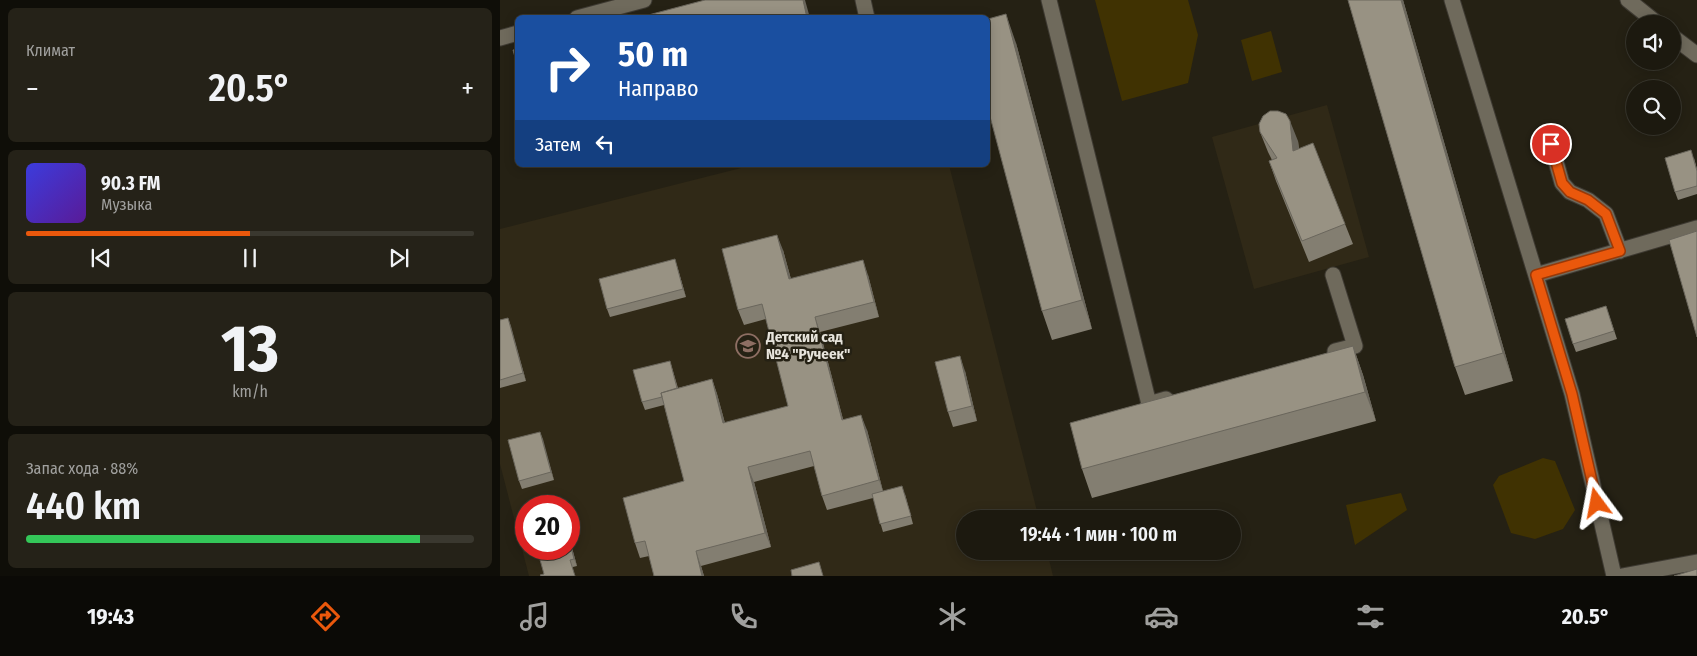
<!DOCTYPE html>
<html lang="ru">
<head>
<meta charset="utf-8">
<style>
  :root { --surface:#1c190f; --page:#252218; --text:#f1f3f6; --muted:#a0a09e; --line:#3a382f; --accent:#ea580c }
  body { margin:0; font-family:"Fira Sans Condensed",sans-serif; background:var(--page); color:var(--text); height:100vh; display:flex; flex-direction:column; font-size:19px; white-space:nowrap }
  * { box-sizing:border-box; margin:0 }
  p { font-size:16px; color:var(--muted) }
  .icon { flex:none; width:28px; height:28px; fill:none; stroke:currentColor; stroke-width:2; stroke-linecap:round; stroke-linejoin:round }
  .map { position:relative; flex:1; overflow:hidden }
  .panel { display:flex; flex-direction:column; gap:8px; padding:8px; background:#0f0e08; width:500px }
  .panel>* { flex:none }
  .banner { position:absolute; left:15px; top:15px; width:475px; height:152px; border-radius:8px; box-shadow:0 2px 12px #0003,0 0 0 1px var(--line); background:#1a4fa0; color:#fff; overflow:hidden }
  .controls { position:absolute; left:1126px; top:15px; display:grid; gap:10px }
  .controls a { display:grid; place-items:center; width:55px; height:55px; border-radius:50%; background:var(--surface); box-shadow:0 2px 12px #0003,0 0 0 1px var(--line); font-size:25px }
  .speed { position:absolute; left:15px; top:495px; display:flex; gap:10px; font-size:25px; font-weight:700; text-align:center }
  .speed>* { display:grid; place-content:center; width:65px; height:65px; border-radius:50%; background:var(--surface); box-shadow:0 2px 12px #0003,0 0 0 1px var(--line); line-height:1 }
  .speed .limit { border:8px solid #d22; background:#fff; color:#111 }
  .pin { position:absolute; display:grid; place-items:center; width:42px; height:42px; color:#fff; margin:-21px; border:2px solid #fff; border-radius:50%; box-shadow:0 1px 5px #0007 }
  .me { position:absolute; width:55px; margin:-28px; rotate:347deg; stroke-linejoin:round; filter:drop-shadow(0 0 4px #0008) }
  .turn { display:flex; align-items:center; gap:18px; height:105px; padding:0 20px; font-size:22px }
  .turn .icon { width:65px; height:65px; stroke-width:2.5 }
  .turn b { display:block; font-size:35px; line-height:42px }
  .then { display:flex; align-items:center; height:48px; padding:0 20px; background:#0003; gap:10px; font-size:19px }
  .big { font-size:38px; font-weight:600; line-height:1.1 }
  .panel .card { flex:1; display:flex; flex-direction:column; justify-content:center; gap:8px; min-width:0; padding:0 18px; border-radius:8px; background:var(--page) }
  .panel .dial { align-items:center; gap:0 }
  .dial b { font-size:65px; line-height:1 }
  .song { display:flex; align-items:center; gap:15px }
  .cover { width:60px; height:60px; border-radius:8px; background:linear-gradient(135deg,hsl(240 70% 55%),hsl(270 70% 35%)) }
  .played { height:5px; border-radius:2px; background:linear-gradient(90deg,var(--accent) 50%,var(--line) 50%) }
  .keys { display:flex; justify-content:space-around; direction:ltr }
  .heat { display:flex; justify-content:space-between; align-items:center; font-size:28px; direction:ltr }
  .charge { height:8px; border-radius:4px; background:linear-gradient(90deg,#34c759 88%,var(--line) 0) }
  .trip { position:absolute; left:456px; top:510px; width:285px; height:50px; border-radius:25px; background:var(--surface); box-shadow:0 2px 12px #0003,0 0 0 1px var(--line); font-weight:600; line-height:50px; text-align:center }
  .menu { display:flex; height:80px; justify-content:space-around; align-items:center; background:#0b0a06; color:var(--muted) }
  .menu .icon { width:35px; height:35px }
  .menu .on { color:var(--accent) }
  .menu b { font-size:22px; color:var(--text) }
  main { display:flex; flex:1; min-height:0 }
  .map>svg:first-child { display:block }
</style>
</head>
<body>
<main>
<section class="panel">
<div class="card"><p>Климат</p>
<div class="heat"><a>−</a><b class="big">20.5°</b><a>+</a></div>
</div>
<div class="card">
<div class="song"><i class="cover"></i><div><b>90.3 FM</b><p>Музыка</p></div></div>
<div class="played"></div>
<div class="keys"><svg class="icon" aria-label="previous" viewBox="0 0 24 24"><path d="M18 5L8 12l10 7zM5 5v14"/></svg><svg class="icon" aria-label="pause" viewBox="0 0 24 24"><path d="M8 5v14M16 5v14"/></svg><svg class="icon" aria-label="next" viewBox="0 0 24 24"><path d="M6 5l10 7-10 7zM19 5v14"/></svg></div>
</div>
<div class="card dial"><b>13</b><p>km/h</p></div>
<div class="card"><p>Запас хода · 88%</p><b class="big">440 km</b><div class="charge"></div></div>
</section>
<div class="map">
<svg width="1197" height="576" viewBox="0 0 1197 576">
  <rect width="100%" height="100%" fill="#252114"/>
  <!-- built -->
  <path fill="#302917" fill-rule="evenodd" d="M827,105L869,257L754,289L712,137Z
    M253,165H449L539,519H465V551H547L553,576H29L0,464V229ZM26,506H69V549H26Z"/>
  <!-- green -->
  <path fill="#403202" d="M595,0H688L698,35L688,83L622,101Z
    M771,31L782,72L752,81L741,40Z
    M1043,458L1055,461L1075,510L1063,529L1035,539L1011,533L993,485L999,476Z
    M901,493L907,510L855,545L846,505Z"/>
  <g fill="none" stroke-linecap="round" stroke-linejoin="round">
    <!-- service casing -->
    <g stroke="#3e3a32" stroke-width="17">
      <path id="service" d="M363,0L367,18
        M549,0L649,404L666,399
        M952,0L1072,394L1114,576
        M1128,0L1158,24
        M77,18L144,0
        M1172,36L1197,55
        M0,38L18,33
        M1051,144L1062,183L1070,192L1088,200L1106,214L1120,251
        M833,275L855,346L835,351
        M1036,275L1197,228
        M1122,576L1197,562"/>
    </g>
    <!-- service -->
    <use href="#service" stroke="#6f6a5c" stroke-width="15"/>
  </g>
  <!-- wall -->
  <path fill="#837e71" d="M848,0H903L1013,381L965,395L955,367Z
    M516,43L592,329L552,340L542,311Z
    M760,132L798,141L799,149L845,224L853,244L809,262L776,181L769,161L772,160L768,152Z
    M1194,158L1197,169V194L1178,200L1175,192Z
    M283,250L291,279L368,275L379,317L320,332L343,419L367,430L383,491L405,494L413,524L383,532L373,498L327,510L322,496L314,466L254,482L271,547L201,566L204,576H154L149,556L140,558L135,543L184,481L164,405L145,410L142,402L170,361L178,388L212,379L217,394L225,423L288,406L266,319L244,325L238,310Z
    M177,266L186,297L110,317L107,309Z
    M1106,306L1117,339L1076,352L1073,344Z
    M8,318L26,381L0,388V320Z
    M853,346L863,375L876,421L592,498L582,469Z
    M465,371L477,421L453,427L448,412Z
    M40,432L54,480L22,489L19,481Z
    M69,537L77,566L44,574L69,549Z"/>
  <!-- shaded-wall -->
  <path fill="#6a665c" d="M303,0H305L310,18H307Z
    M901,0H903L1013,381L1003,353Z
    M506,14L516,43L592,329L582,300Z
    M790,121L798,141L801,171L793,151Z
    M277,235L283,250L295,294L289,279Z
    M175,259L177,266L186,297L183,289Z
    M363,260L368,275L379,317L374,302Z
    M315,317L320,332L347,435L342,420Z
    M8,318L11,326L26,381L23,373Z
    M853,346L863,375L876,421L865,392Z
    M460,356L465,371L477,421L472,406Z
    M212,379L217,394L229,438L223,423Z
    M361,415L367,430L384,495L379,480Z
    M40,432L43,439L54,480L51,472Z
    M248,467L254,482L271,547L265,533Z
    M69,537L77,566L74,559Z
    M196,551L201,566L204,576H202Z"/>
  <!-- building -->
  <path fill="#989283" stroke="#6a665c" d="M205,0H303L307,18H137Z
    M848,0H901L1003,353L955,367Z
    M506,14L582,300L542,311L488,109V19Z
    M18,49V68L13,50Z
    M770,111H778L786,114L790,121L793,151L813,143L845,224L802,241L769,161L777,158L760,132L759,124L763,116Z
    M1191,150L1197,171V186L1175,192L1165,158Z
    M1197,231V337L1169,240Z
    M277,235L289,279L363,260L374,302L315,317L342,420L361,415L379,480L322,496L310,451L248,467L265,533L196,551L202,576H154L145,541L135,543L123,498L184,481L161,393L212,379L223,423L288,406L262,304L238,310L222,249Z
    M175,259L183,289L107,309L99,279Z
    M1106,306L1114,331L1073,344L1065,319Z
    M8,318L23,373L0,380V320Z
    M853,346L865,392L582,469L570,423Z
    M460,356L472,406L448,412L435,362Z
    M170,361L177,388L161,393L162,397L142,402L133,370Z
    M40,432L51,472L19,481L8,440Z
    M402,486L411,516L380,524L372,494Z
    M69,539L74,559L70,560L75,576H41L40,575L44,574L37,549H69Z
    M319,562L323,576H292L291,570Z
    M1197,569V576H1174Z"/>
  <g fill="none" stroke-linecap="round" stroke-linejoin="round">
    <!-- route casing -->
    <g stroke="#983908" stroke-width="12">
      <path id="route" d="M1051,144L1062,183L1070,192L1088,200L1106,214L1120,251L1036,275L1072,394L1097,503"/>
    </g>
    <!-- route -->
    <use href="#route" stroke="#ea580c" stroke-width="9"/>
  </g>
  <!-- icons -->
  <defs>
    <g id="school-ring" transform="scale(1.25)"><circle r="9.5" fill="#252114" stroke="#8d6e63" stroke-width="1.5"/><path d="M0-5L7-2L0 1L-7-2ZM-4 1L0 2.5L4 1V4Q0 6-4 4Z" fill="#8d6e63"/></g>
  </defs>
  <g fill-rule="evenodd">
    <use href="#school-ring" x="248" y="346"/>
  </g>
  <g text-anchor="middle" stroke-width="5" stroke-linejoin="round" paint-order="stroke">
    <!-- poi labels -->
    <g font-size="15" font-weight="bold" fill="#e7e4dc" stroke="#252114" text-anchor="start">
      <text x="266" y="342">Детский сад<tspan x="266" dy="17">№4 "Ручеек"</tspan></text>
    </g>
  </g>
</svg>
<div class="controls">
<a><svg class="icon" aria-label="sound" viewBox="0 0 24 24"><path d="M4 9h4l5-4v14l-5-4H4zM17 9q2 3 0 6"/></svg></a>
<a><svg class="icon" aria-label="search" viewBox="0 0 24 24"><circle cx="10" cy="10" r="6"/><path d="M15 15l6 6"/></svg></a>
</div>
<div class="speed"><div class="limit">20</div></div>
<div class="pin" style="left:1051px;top:144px;background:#d93025"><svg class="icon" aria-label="arrive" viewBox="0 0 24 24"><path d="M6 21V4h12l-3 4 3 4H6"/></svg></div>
<svg class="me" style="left:1097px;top:503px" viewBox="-20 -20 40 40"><path d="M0-17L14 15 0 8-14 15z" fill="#ea580c" stroke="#fff" stroke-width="4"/></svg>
<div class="trip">19:44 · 1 мин · 100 m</div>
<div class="banner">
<div class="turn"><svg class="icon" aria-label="right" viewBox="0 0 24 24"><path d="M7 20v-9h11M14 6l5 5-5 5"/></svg><div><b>50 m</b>Направо</div></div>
<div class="then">Затем<svg class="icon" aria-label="left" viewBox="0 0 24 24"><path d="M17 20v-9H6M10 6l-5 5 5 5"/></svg></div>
</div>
</div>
</main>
<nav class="menu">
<b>19:43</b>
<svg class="icon on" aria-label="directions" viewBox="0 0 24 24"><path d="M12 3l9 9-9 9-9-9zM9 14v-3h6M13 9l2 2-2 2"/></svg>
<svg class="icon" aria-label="music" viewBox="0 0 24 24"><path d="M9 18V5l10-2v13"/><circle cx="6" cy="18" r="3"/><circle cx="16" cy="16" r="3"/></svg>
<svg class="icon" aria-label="phone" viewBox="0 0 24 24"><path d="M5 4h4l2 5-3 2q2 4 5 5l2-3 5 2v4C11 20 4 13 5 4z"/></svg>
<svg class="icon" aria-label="climate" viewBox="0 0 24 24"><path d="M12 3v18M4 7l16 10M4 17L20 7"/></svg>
<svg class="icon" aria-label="car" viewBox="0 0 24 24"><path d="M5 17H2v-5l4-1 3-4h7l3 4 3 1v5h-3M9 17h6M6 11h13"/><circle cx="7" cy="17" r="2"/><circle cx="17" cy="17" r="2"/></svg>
<svg class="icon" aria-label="filters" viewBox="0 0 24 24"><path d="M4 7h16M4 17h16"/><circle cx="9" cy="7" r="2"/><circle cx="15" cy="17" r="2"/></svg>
<b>20.5°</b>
</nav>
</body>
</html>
